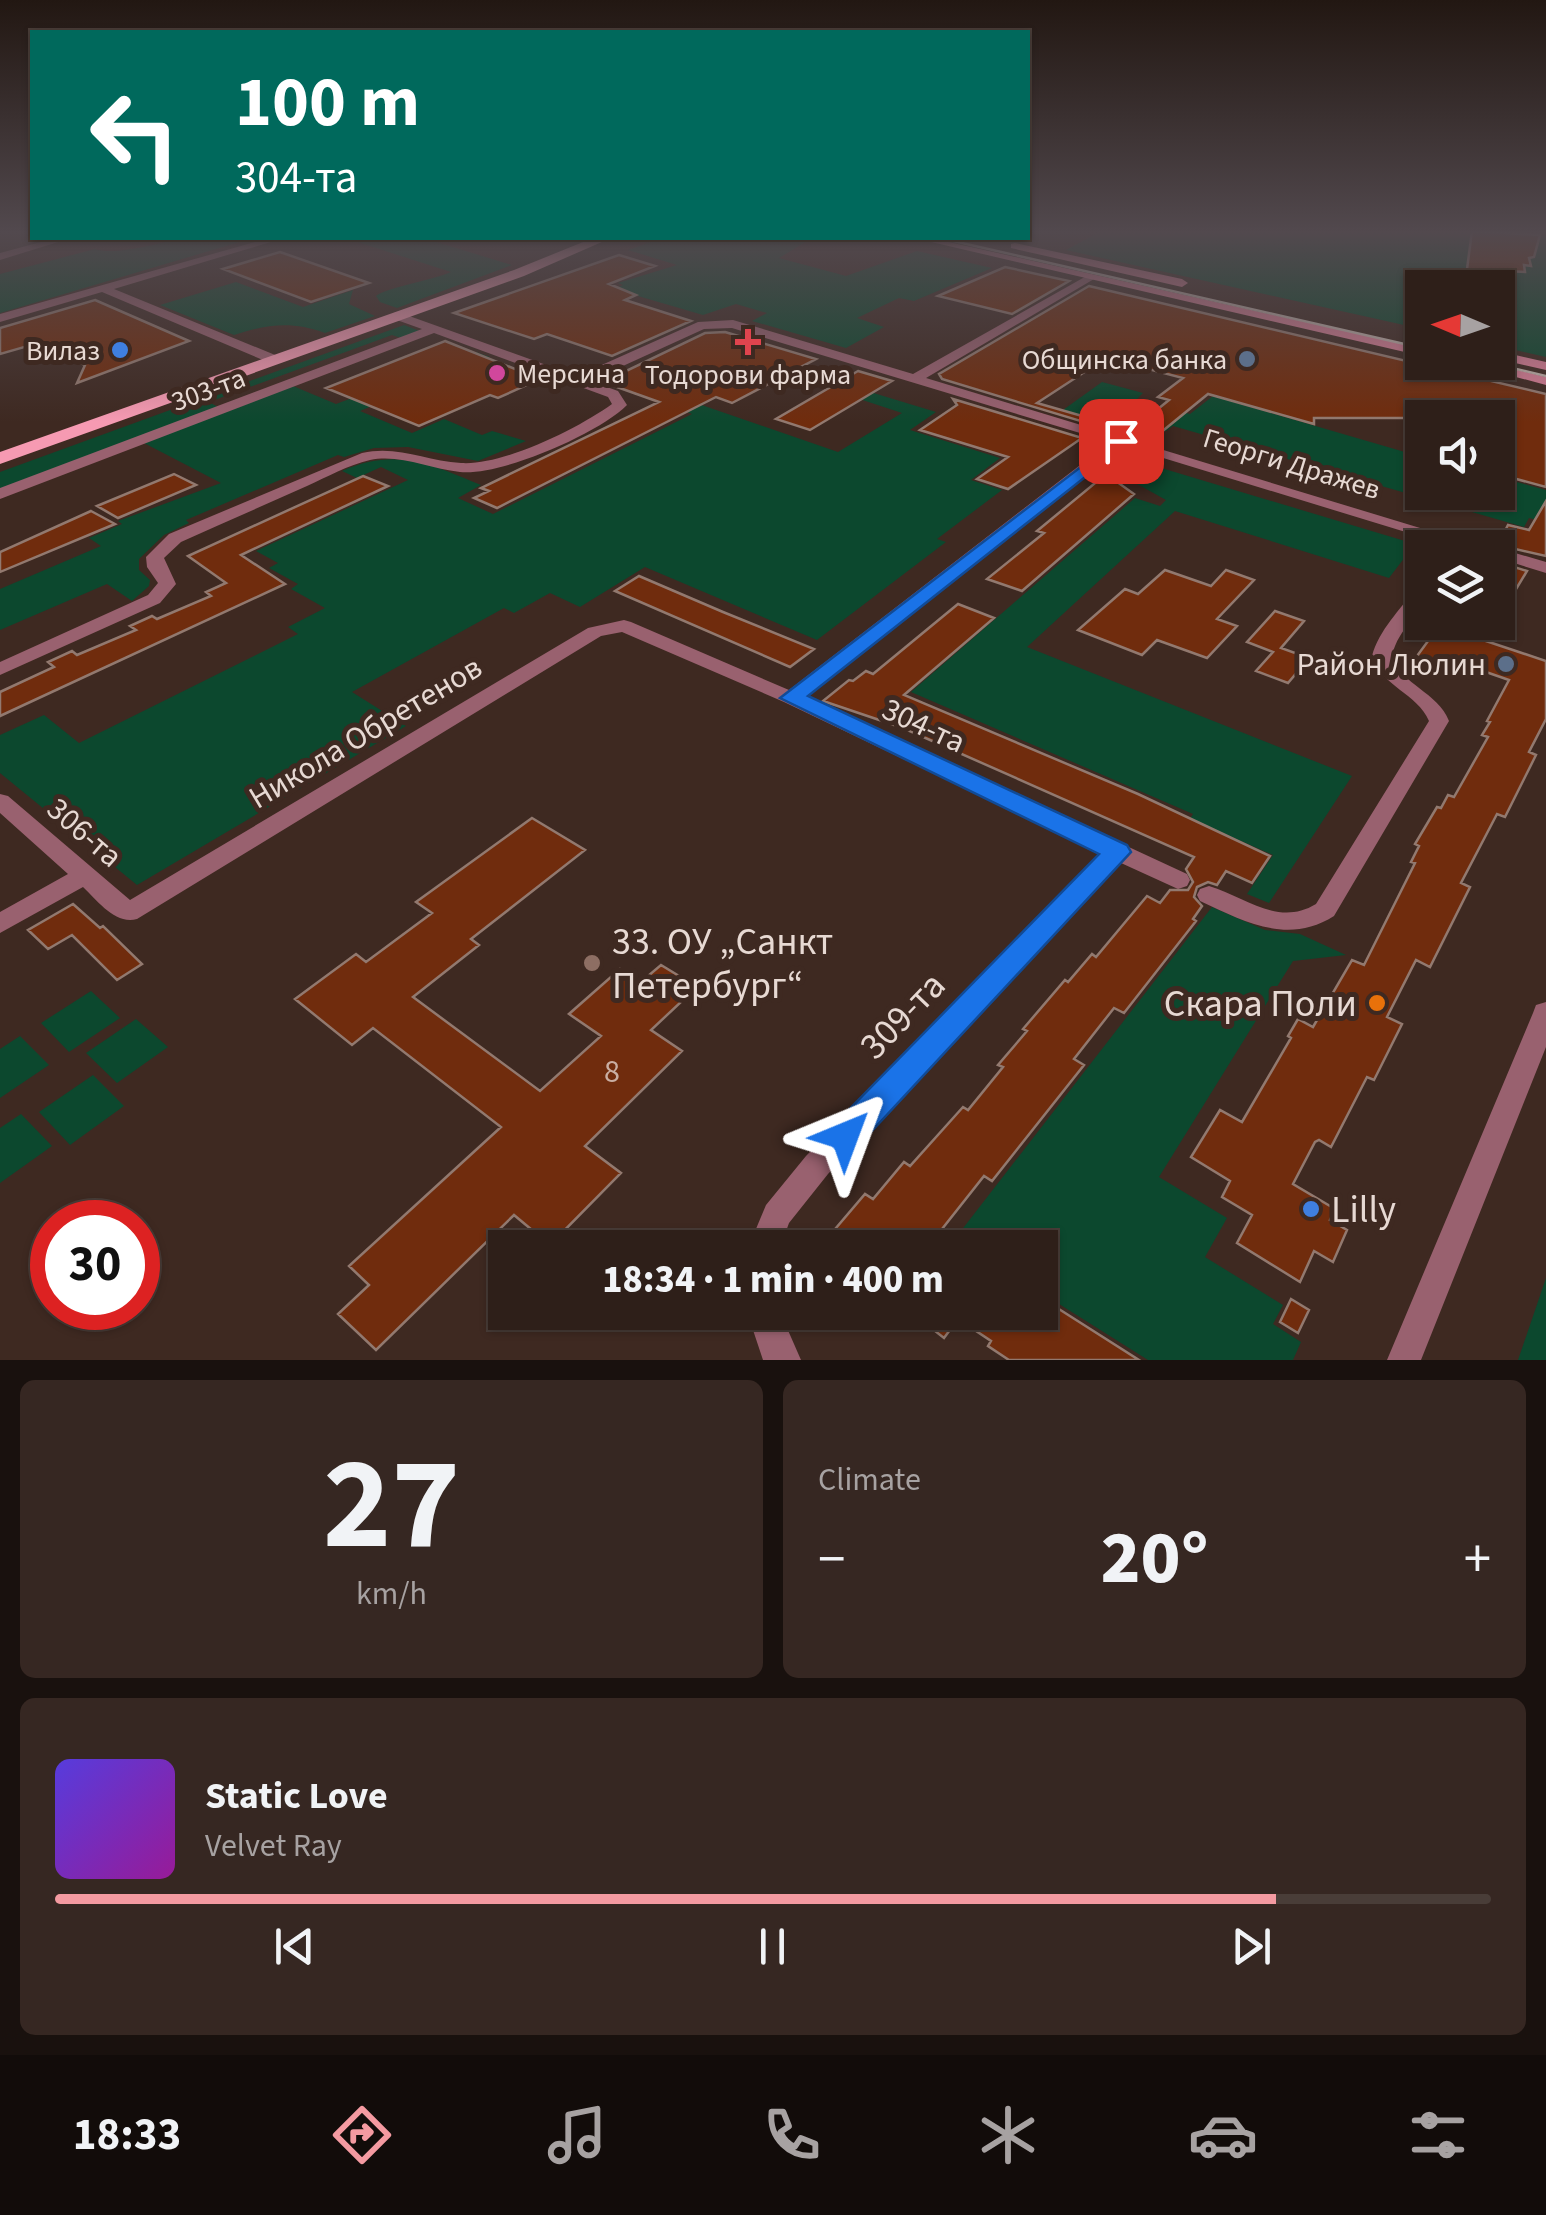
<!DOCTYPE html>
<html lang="en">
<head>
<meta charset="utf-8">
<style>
  :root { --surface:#2e1f19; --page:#362722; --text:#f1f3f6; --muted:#a7a2a2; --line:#493d38; --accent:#f49aa1 }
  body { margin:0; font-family:"Source Sans 3",sans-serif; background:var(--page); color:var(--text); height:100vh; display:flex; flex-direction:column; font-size:38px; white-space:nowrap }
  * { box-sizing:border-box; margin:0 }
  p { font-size:32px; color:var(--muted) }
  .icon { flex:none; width:55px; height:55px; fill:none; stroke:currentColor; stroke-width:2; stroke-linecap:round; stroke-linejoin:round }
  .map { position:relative; height:1360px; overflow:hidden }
  .sheet { display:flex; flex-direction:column; gap:20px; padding:20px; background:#19110e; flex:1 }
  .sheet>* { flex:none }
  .top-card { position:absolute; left:30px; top:30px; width:1000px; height:210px; border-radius:0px; box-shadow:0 2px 8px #0004,0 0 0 2px var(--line); background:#00695c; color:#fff; overflow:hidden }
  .needle { width:65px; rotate:272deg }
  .controls { position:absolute; left:1405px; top:270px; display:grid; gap:20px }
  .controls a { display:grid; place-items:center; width:110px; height:110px; border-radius:0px; background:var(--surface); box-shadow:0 2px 8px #0004,0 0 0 2px var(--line); font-size:50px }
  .speed { position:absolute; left:30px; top:1200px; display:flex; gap:20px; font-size:50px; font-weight:700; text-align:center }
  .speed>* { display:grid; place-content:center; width:130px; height:130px; border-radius:50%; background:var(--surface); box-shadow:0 2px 8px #0004,0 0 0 2px var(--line); line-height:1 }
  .speed .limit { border:15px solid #d22; background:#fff; color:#111 }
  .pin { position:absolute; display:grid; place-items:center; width:85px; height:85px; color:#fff; margin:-42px; border-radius:20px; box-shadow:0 5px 15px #0006 }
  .me { position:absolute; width:110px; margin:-55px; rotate:44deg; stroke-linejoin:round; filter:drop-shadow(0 0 8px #0008) }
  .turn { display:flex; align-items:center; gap:35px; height:210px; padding:0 40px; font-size:45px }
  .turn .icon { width:130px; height:130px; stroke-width:2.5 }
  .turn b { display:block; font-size:70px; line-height:85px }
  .big { font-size:75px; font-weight:800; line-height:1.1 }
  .sheet .card { flex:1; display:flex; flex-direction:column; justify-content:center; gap:15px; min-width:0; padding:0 35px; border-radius:15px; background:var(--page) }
  .sheet .dial { align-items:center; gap:0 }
  .dial b { font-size:130px; line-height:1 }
  .song { display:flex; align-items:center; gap:30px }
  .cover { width:120px; height:120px; border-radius:15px; background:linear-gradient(135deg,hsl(250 70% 55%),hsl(300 70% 35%)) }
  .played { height:10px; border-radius:5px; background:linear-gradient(90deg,var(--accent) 85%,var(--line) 85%) }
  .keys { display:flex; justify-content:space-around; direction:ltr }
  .heat { display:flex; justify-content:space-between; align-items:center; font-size:55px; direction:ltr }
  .sheet .tiles { flex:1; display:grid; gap:20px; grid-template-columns:1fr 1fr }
  .card:last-child { grid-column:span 2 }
  .trip { position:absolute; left:488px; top:1230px; width:570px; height:100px; border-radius:0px; background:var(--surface); box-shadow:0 2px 8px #0004,0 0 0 2px var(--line); font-weight:800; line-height:100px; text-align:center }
  .dock { display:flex; height:160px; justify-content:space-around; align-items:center; background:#120c0a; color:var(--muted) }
  .dock .icon { width:70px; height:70px }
  .dock .active { color:var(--accent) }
  .dock b { font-size:45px; color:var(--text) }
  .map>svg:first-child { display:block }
</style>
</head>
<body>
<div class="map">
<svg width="1546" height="1360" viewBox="0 0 1546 1360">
  <rect width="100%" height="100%" fill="#3e2921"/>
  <!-- green -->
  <path fill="#0c482e" d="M1101,231H1513L1546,236V357L1498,346V288H1422V329L1066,250Z
    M182,238H253L0,313V274L95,249C114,256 161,243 182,238Z
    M345,238H423L512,265L397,308L380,302L376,296C385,288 433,280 451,272Z
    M662,238H812L779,258L846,276L917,251L992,268L914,301L899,298L857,318L884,327L846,348L752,321L767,313L736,304L703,315L614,289L623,285L618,283L677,265L628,250Z
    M236,282L303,307L353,290L349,304L375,316L325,333C292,321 268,324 234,335L160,305Z
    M404,325L420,331L401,338L392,335L209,402L218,407L0,489V472Z
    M476,352L490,357L360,411L412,433L444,419L482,435L492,431L526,441L478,461L408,447L374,448L344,457L338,455L186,520L189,523L164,535L139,559V570L150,580L149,586L132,601L107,584L0,630V589L101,546L89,538L122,524L118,521L221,483L144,443L293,386L336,404Z
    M834,381L936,412L910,430L1000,458L971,480L1002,490L937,539L946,542L817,640L645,567L580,607L550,593L514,613L504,608L352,692L406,726L137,885L0,773V735L44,715L79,743L298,634L288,627L325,608L291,589L298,584L269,568L278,563L256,551L408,480L381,467L357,478L342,471C396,447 430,464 481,485L458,498L493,514L692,414L649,397L661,391L838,452L902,413L823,387Z
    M1102,382L1143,393L1136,400L1190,414L1213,396L1422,457V492H1498V477L1546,490V511L1538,520L1529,518L1524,527L1173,426L1166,431L1102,410L1091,418L1063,410Z
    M1118,455L1415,544L1389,578L1175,511L1027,647L1352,776L1269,903L1247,894L1273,855L1190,819L1193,814L911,692L1135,498L1160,506L1166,500L1105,466Z
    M1212,907L1265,930L1300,934L1346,955L1293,961L1159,1177L1227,1218L1205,1257L1283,1305L1273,1324L1301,1342L1293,1360H1148L1040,1292V1248L973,1247L957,1236Z
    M91,991L120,1018L69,1052L41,1023Z
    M136,1019L168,1047L117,1083L86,1053Z
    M20,1036L49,1065L0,1098V1049Z
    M93,1075L124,1106L70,1145L39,1112Z
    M21,1114L52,1146L0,1183V1128Z
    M1546,1278V1360H1518Z"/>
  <!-- building -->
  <path fill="#702c0d" stroke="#92796f" stroke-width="2.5" d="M1472,231L1540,235L1534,257L1529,258L1531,266L1524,265L1525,272L1467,269Z
    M280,252L369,283L311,302L223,269Z
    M619,255L655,266L609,284L636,295L625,300L691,321L612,356L547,334L534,339L454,313Z
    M1005,267L1069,281L1012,314L938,296Z
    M1089,286L1546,394V487L1498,474V418H1314V424L1208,394L1154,438L1131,431L1169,400L1158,397L1183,378L1106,358L1037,403L1103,422L1097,426L942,379L939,374Z
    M95,300L189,341L77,383L85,365L38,343L0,354V328Z
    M725,332L816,359L732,403L716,397L497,508L474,498L489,491L481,488L659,402L603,382L705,333Z
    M445,341L540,379L498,398L490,395L419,426L326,388Z
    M858,371L892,381L810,430L776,419Z
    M953,399L1082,438L1008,489L977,479L1008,457L920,430L957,405Z
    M174,474L196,485L118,518L97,506Z
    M1106,474L1134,494L1022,591L987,579L1044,533L1037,531Z
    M363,476L388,486L241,555L285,584L0,716V692L54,667L48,662L72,651L77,655L136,630L130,626L152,616L157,619L211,596L206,592L226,583L188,556Z
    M1546,501V556L1498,545L1508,525L1529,530Z
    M91,511L115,524L0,572V552Z
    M1498,562L1527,571L1498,619Z
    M1165,570L1211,586L1226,570L1254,580L1217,619L1237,626L1207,658L1157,640L1142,655L1078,630L1125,589L1138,594Z
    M639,576L723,612L814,649L790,667L615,591Z
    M958,604L994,618L904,695L1138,794L1270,856L1252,883L1226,871L1217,885L1208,882L1197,887L1194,897L1202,906L1193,919L1196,921L1124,1013L1114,1008L1074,1059L1084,1065L992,1181L984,1176L927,1248H819L865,1194L873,1199L904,1162L910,1166L963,1107L968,1110L1003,1067L998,1065L1027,1031L1023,1029L1065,980L1068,982L1092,954L1096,957L1147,896L1160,903L1170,890H1188L1193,882L1186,869L1194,857L903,728L823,701L849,680L853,681L866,671L873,674Z
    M1275,611L1304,621L1281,648L1309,658L1288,683L1256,671L1273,652L1247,642Z
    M1442,622H1495L1483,640L1546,661V719L1529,752L1536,755L1505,817L1497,814L1461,883L1470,887L1430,967L1416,960L1387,1017L1402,1024L1374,1080L1367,1077L1331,1147L1319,1140L1315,1142L1293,1184L1335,1209L1330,1220L1347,1230L1333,1262L1314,1251L1300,1282L1237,1243L1252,1215L1222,1197L1230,1181L1191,1157L1220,1110L1242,1122L1291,1038L1288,1036L1298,1019L1313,1027L1352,960L1364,965L1415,863L1411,862L1419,846L1415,844L1437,807L1441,808L1448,795L1454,797L1488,737L1482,735L1490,722L1487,721L1509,680L1443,657L1439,663L1417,656Z
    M532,818L585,850L471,939L479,945L413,997L540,1091L601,1036L569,1014L620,969L641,982L661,965L697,987L651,1030L682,1051L585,1146L621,1173L550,1245L514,1215L376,1350L338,1314L369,1285L349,1266L501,1127L373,1028L352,1045L295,999L356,954L366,962L432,913L416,902Z
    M73,904L100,928L103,926L142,964L117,980L72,935L48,949L28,930Z
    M1040,1297L1139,1360H1009L988,1346L991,1341L958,1319L944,1338L911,1312H1040Z
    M1291,1299L1309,1310L1298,1333L1280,1322Z"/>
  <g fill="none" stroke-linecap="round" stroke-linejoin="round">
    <!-- minor -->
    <path fill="#99616f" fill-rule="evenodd" d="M56,238H71L0,260V253Z
      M269,238H284L114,289L280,357V363H270L102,292L0,322V314Z
      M1090,274L1096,277L1094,279L926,378L1486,548H1458L1124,446L805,697L1187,874L1190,880L1187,886L1178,889L1121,863L828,1174L789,1223L780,1248H748L766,1205L806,1156L1102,854L784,702L622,632L601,636L137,919C115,925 98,901 83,887L0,933V912L68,874L0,813V794L8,796L130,900L588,628L624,620L631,622L789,690L1110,442L732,328L704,329L590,381L618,391L627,405C598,434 501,476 460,472C429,469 401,454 370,460C348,465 327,477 307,486C265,505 223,523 181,542L164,558L176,584L160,603L0,675V662L148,595L158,583L147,567L146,557L169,534L362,453C398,445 426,461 461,463C503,466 579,428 612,404L608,397L434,333L0,499V488L422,329L394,319V313L398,312L577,376L698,322L733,320L913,374Z
      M1498,548L1546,562V573L1498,558Z
      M1422,587C1424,617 1399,625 1392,656C1401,685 1438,692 1449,721L1334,916C1288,945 1245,922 1200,901L1197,895L1200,889L1209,886C1246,897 1278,927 1316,904L1429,721C1417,693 1382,687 1372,656C1379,630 1400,610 1416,588Z
      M747,1312H780L801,1360H763Z"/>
    <!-- tertiary -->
    <path fill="#99616f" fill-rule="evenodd" d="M1546,1002V1047L1421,1360H1387L1533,1013L1536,1005Z"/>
    <!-- secondary -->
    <path fill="#d57d94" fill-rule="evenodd" d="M914,238H931L1422,348V356Z
      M1015,243L1182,279L1188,283L1182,287L1011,248V244Z
      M1498,351L1546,362V370L1498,359Z
      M1460,362H1485L1546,377V385Z"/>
    <!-- primary -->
    <path fill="#f69ab2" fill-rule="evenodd" d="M593,238H611L524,276L0,464V452L514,270Z"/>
    <!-- tram -->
    <path stroke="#bfb0a9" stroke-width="2.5" d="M940,238L1422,348
      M1487,362L1546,376"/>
  </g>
  <!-- sky -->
  <linearGradient id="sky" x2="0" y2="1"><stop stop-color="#221712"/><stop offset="0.55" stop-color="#52494e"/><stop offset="1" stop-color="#52494e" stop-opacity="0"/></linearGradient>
  <rect width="1546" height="422" fill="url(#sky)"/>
  <!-- route -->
  <path fill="#1a73e8" stroke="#114b97" stroke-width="2.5" d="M1121,436L1129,441L1127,444L808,696L1127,845L1131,852L857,1147L845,1151L833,1147L828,1136L833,1126L1099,854L780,698Z"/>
  <!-- markers -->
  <path fill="#e0444e" stroke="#3e2921" stroke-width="4" d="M743 327h10v10h10v10h-10v10h-10v-10h-10v-10h10z"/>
  <g fill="#3f7fe0" stroke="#3e2921" stroke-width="4">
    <circle cx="120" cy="350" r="10"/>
    <circle cx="1311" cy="1209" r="10"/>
  </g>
  <g fill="#5c6f8a" stroke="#3e2921" stroke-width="4">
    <circle cx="1247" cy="359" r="10"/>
    <circle cx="1506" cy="664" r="10"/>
  </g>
  <circle fill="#d1479c" stroke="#3e2921" stroke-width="4" cx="497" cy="373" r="10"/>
  <circle fill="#8d6e63" stroke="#3e2921" stroke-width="4" cx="592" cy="963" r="10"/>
  <circle fill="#e8710a" stroke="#3e2921" stroke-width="4" cx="1377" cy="1003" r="10"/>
  <g text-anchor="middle" stroke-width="10" stroke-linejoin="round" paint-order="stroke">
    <!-- far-poi labels -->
    <g font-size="28" fill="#e7d9d3" stroke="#3e2921" text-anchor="end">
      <text x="100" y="360">Вилаз</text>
      <text x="1227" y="369">Общинска банка</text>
      <text x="517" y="383" text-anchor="start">Мерсина</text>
      <text x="748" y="384" text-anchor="middle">Тодорови фарма</text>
    </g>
    <!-- far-street labels -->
    <g font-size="28" fill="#e7d9d3" stroke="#3e2921">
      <text transform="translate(208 389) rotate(-20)" y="10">303-та</text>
      <text transform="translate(1292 463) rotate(17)" y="10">Георги Дражев</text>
    </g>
    <!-- poi labels -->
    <g font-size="32" fill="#e7d9d3" stroke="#3e2921" text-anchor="end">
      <text x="1486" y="675">Район Люлин</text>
    </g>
    <!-- street labels -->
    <g font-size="32" fill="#e7d9d3" stroke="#3e2921">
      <text transform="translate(924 725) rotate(25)" y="11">304-та</text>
      <text transform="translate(365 732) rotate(-31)" y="11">Никола Обретенов</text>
      <text transform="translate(85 832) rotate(41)" y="11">306-та</text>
    </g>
    <!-- near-number labels -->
    <g font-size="32" fill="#c9aea2">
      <text x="612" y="1082">8</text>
    </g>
    <!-- near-poi labels -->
    <g font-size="38" fill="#e7d9d3" stroke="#3e2921" text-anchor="start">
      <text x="612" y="954">33. ОУ „Санкт<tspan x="612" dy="44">Петербург“</tspan></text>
      <text x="1357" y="1016" text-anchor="end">Скара Поли</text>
      <text x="1331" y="1222">Lilly</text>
    </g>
    <!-- near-street labels -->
    <g font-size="38" fill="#e7d9d3" stroke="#3e2921">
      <text transform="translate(902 1015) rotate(-46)" y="13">309-та</text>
    </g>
  </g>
</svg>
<div class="controls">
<a><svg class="needle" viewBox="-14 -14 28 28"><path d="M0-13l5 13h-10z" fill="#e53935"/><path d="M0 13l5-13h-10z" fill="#a7a2a2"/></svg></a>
<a><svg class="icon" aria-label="sound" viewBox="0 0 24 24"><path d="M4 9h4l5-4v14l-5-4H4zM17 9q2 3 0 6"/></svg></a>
<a><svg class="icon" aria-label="layers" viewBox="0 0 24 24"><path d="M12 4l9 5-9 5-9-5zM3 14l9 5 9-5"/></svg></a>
</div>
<div class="speed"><div class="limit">30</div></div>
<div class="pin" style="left:1121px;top:441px;background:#d93025"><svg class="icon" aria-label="arrive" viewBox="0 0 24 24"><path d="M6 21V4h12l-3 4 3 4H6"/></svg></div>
<svg class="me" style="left:845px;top:1136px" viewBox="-20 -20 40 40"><path d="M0-17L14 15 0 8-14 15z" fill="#1a73e8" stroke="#fff" stroke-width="4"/></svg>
<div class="trip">18:34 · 1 min · 400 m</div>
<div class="top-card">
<div class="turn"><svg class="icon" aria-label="left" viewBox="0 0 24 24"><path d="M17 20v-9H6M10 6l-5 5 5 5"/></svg><div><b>100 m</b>304-та</div></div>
</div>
</div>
<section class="sheet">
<div class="tiles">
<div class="card dial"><b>27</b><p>km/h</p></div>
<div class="card"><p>Climate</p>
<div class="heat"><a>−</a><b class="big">20°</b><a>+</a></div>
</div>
<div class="card">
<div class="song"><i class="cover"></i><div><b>Static Love</b><p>Velvet Ray</p></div></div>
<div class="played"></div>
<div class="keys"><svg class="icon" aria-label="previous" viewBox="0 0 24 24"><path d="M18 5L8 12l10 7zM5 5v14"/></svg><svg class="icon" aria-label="pause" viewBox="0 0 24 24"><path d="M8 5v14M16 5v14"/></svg><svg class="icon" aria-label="next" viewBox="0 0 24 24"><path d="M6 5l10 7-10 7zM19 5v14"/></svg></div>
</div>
</div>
</section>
<nav class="dock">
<b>18:33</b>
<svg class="icon active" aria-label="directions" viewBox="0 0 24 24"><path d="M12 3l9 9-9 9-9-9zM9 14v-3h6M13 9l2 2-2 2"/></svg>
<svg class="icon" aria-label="music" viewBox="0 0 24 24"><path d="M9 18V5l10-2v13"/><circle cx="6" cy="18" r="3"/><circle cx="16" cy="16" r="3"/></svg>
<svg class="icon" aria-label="phone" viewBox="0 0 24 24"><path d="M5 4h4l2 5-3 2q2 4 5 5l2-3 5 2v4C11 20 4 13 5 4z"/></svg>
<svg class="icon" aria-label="climate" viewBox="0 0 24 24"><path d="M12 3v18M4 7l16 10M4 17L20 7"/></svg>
<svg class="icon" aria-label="car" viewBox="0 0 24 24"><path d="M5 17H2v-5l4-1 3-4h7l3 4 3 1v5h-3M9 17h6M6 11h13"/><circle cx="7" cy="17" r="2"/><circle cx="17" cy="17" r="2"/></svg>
<svg class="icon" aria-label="filters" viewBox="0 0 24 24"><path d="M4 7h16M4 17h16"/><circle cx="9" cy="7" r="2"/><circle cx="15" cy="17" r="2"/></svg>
</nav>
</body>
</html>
